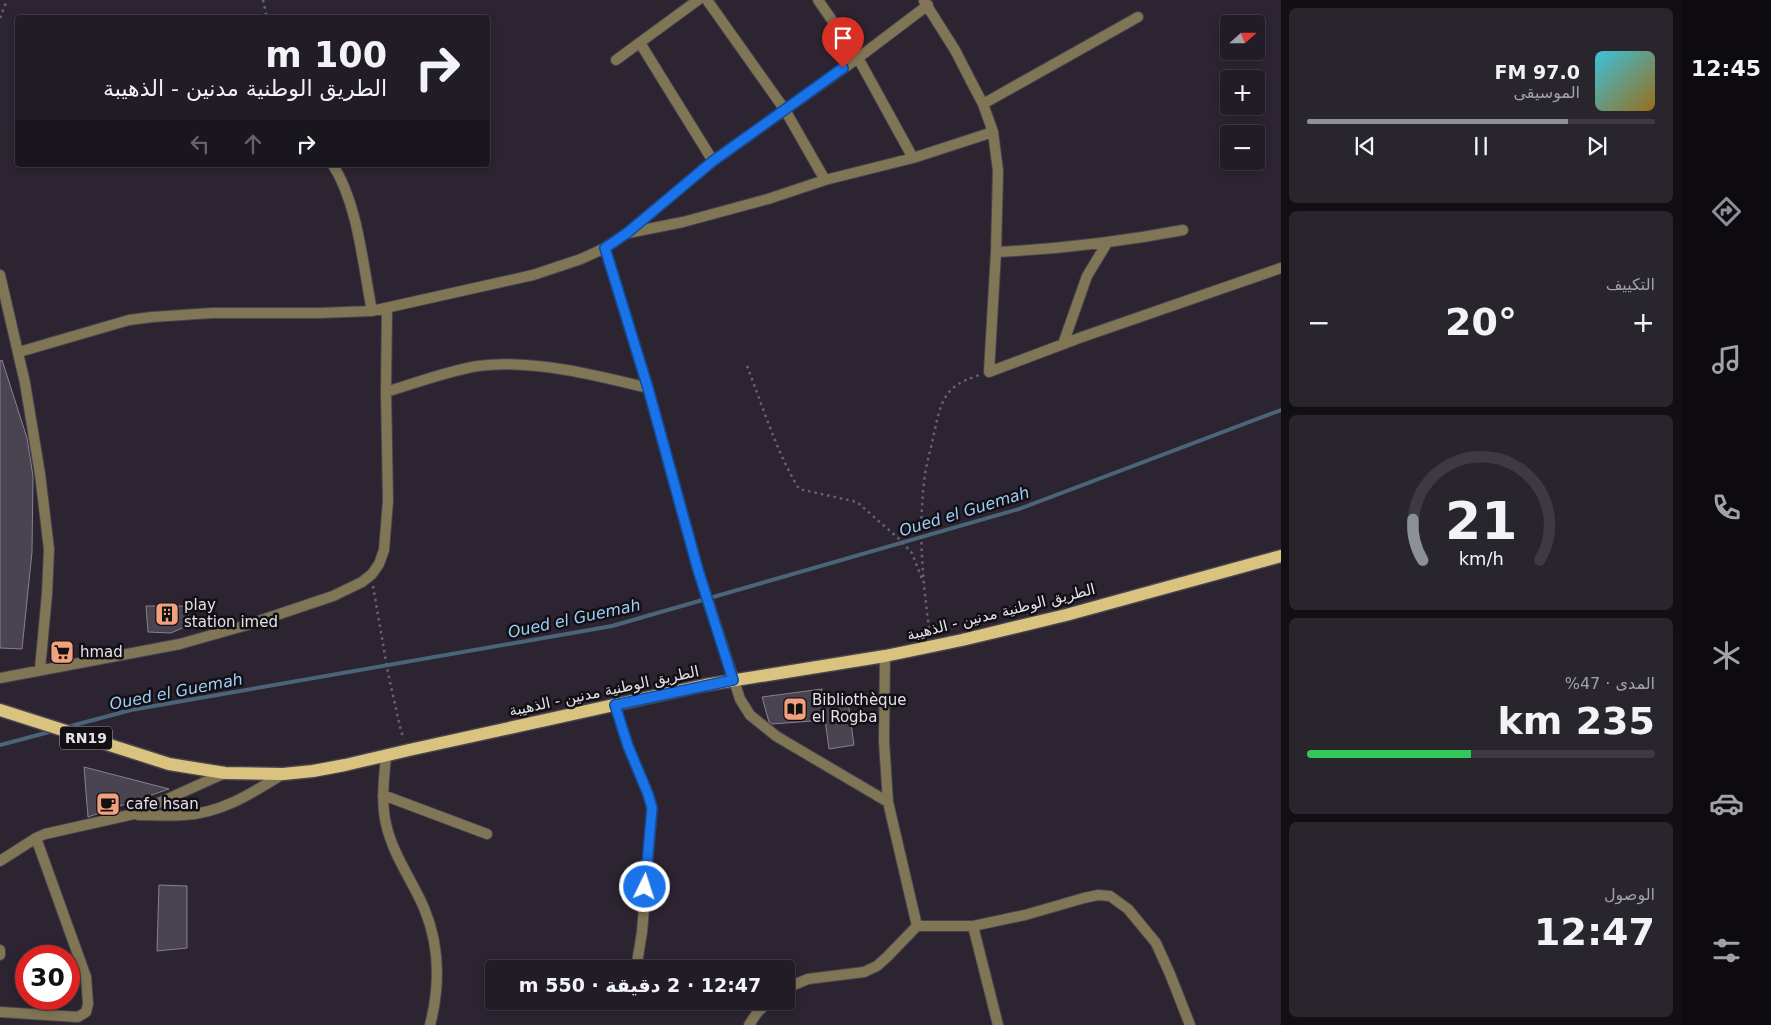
<!DOCTYPE html>
<html lang="ar">
<head>
<meta charset="utf-8">
<style>
  :root { --surface:#211c25; --page:#29252d; --text:#f1f3f6; --muted:#a2a1a7; --line:#3e3a42; --accent:#8c9099 }
  body { margin:0; font-family:"DejaVu Sans","Noto Naskh Arabic",sans-serif; background:var(--page); color:var(--text); direction:rtl; height:100vh; display:flex; flex-direction:column; font-size:19px; white-space:nowrap }
  * { box-sizing:border-box; margin:0 }
  p { font-size:16px; color:var(--muted) }
  .icon { flex:none; width:28px; height:28px; fill:none; stroke:currentColor; stroke-width:2; stroke-linecap:round; stroke-linejoin:round }
  .map { position:relative; flex:1; overflow:hidden; direction:ltr }
  .sheet { display:flex; flex-direction:column; gap:8px; padding:8px; background:#120f14; width:400px }
  .sheet>* { flex:none }
  .banner { position:absolute; left:15px; top:15px; width:475px; height:152px; border-radius:5px; box-shadow:0 2px 8px #0003,0 0 0 1px var(--line); direction:rtl; background:#211c25; color:var(--text); overflow:hidden }
  .needle { width:32px; rotate:69deg }
  .tools { position:absolute; left:1220px; top:15px; display:grid; gap:10px }
  .tools a { display:grid; place-items:center; width:45px; height:45px; border-radius:5px; background:var(--surface); box-shadow:0 2px 8px #0003,0 0 0 1px var(--line); font-size:25px }
  .speed { position:absolute; left:15px; top:945px; display:flex; gap:10px; font-size:25px; font-weight:700; text-align:center }
  .speed>* { display:grid; place-content:center; width:65px; height:65px; border-radius:50%; background:var(--surface); box-shadow:0 2px 8px #0003,0 0 0 1px var(--line); line-height:1 }
  .speed .limit { border:8px solid #d22; background:#fff; color:#111 }
  .pin { position:absolute; display:grid; place-items:center; width:42px; height:42px; color:#fff; margin:-51px -21px; border-radius:50% 50% 50% 0; rotate:-45deg; box-shadow:0 0 5px #0007 }
  .pin .icon { rotate:45deg }
  .me { position:absolute; width:55px; margin:-28px; rotate:4deg; stroke-linejoin:round; filter:drop-shadow(0 0 4px #0008) }
  .turn { display:flex; align-items:center; gap:18px; height:105px; padding:0 20px; font-size:22px }
  .turn .icon { width:65px; height:65px; stroke-width:2.5 }
  .turn b { display:block; font-size:35px; line-height:42px }
  .lanes { display:flex; align-items:center; height:48px; padding:0 20px; background:#0003; justify-content:center; gap:25px; direction:ltr }
  .lanes .off { opacity:.35 }
  .big { font-size:38px; font-weight:700; line-height:1.1 }
  .sheet .widget { flex:1; display:flex; flex-direction:column; justify-content:center; gap:8px; min-width:0; padding:0 18px; border-radius:8px; background:var(--page) }
  .sheet .dial { align-items:center; gap:0 }
  .dial svg { height:130px; overflow:visible; fill:none; stroke:var(--line); stroke-width:7; stroke-linecap:round; text-anchor:middle }
  .dial text { fill:var(--text); stroke:none }
  .song { display:flex; align-items:center; gap:15px }
  .cover { width:60px; height:60px; border-radius:8px; background:linear-gradient(135deg,hsl(190 70% 55%),hsl(40 70% 35%)) }
  .played { height:5px; border-radius:2px; background:linear-gradient(90deg,var(--accent) 75%,var(--line) 75%) }
  .keys { display:flex; justify-content:space-around; direction:ltr }
  .heat { display:flex; justify-content:space-between; align-items:center; font-size:28px; direction:ltr }
  .charge { height:8px; border-radius:4px; background:linear-gradient(90deg,#34c759 47%,var(--line) 0) }
  .trip { position:absolute; left:485px; top:960px; width:310px; height:50px; border-radius:5px; background:var(--surface); box-shadow:0 2px 8px #0003,0 0 0 1px var(--line); font-weight:700; line-height:50px; text-align:center; direction:rtl }
  main { display:flex; flex:1; min-height:0 }
  .menu { display:flex; flex-direction:column; width:90px; justify-content:space-around; align-items:center; background:#0d0b0f; color:var(--muted) }
  .menu .icon { width:35px; height:35px }
  .menu .active { color:var(--accent) }
  .menu b { font-size:22px; color:var(--text) }
  .map>svg:first-child { display:block }
</style>
</head>
<body>
<main>
<nav class="menu">
<b>12:45</b>
<svg class="icon active" aria-label="directions" viewBox="0 0 24 24"><path d="M12 3l9 9-9 9-9-9zM9 14v-3h6M13 9l2 2-2 2"/></svg>
<svg class="icon" aria-label="music" viewBox="0 0 24 24"><path d="M9 18V5l10-2v13"/><circle cx="6" cy="18" r="3"/><circle cx="16" cy="16" r="3"/></svg>
<svg class="icon" aria-label="phone" viewBox="0 0 24 24"><path d="M5 4h4l2 5-3 2q2 4 5 5l2-3 5 2v4C11 20 4 13 5 4z"/></svg>
<svg class="icon" aria-label="climate" viewBox="0 0 24 24"><path d="M12 3v18M4 7l16 10M4 17L20 7"/></svg>
<svg class="icon" aria-label="car" viewBox="0 0 24 24"><path d="M5 17H2v-5l4-1 3-4h7l3 4 3 1v5h-3M9 17h6M6 11h13"/><circle cx="7" cy="17" r="2"/><circle cx="17" cy="17" r="2"/></svg>
<svg class="icon" aria-label="filters" viewBox="0 0 24 24"><path d="M4 7h16M4 17h16"/><circle cx="9" cy="7" r="2"/><circle cx="15" cy="17" r="2"/></svg>
</nav>
<section class="sheet">
<div class="widget">
<div class="song"><i class="cover"></i><div><b>97.0 FM</b><p>الموسيقى</p></div></div>
<div class="played"></div>
<div class="keys"><svg class="icon" aria-label="previous" viewBox="0 0 24 24"><path d="M18 5L8 12l10 7zM5 5v14"/></svg><svg class="icon" aria-label="pause" viewBox="0 0 24 24"><path d="M8 5v14M16 5v14"/></svg><svg class="icon" aria-label="next" viewBox="0 0 24 24"><path d="M6 5l10 7-10 7zM19 5v14"/></svg></div>
</div>
<div class="widget"><p>التكييف</p>
<div class="heat"><a>−</a><b class="big">20°</b><a>+</a></div>
</div>
<div class="widget dial"><svg viewBox="0 0 100 80">
<path d="M14 69A42 42 0 1 1 86 69"/>
<path d="M14 69A42 42 0 0 1 8 44" stroke="#8c9099"/>
<text x="50" y="56" font-size="32" font-weight="700">21</text>
<text x="50" y="72" font-size="11">km/h</text>
</svg></div>
<div class="widget"><p>المدى · 47%</p><b class="big">235 km</b><div class="charge"></div></div>
<div class="widget"><p>الوصول</p><b class="big">12:47</b></div>
</section>
<div class="map">
<svg width="1281" height="1025" viewBox="0 0 1281 1025">
  <rect width="100%" height="100%" fill="#2c2531"/>
  <g fill="none" stroke-linecap="round" stroke-linejoin="round">
    <!-- stream -->
    <path stroke="#4a647a" stroke-width="4" d="M67,727L131,710L612,626L1019,509L1281,410
      M0,745L53,731"/>
  </g>
  <!-- building -->
  <path fill="#4a4350" stroke="#88808e" d="M2,360L27,438L33,476L32,552L22,649L0,648V361Z
    M146,606H188L189,625L171,633L148,632Z
    M822,689V704L848,701L854,745L829,749L825,720L772,724L769,722L762,697Z
    M84,767L169,789L88,817Z
    M159,885L187,886V948L157,951Z"/>
  <g fill="none" stroke-linecap="round" stroke-linejoin="round">
    <!-- street casing -->
    <g stroke="#49434e" stroke-width="12">
      <path id="street" d="M707,0L785,110L825,180
        M818,0L858,58L913,158
        M924,1L955,50L974,87L983,104L993,132L998,171L996,252L989,372L1082,337L1281,268
        M640,43L713,161
        M616,60L698,0
        M983,104L1138,17
        M333,165C358,204 363,266 372,311
        M628,233L683,222L768,199L825,180L913,158L993,132
        M605,248L648,388L698,570L740,699L750,715L776,736L888,802
        M996,252C1059,249 1120,242 1183,230
        M0,275L25,383L40,474L49,549L47,594L40,669
        M1063,344L1087,276L1107,243
        M19,352L129,320L152,317L212,313H319L372,311L533,275L581,259L605,248L627,233L713,161L858,58L928,5
        M386,392C416,383 447,371 478,366C531,359 596,375 648,388
        M885,656L884,741L888,802L917,926H973L1025,915L1084,898L1098,895L1110,896L1128,909L1156,943L1170,974L1190,1025
        M0,678L180,644L247,625L333,596L362,582L372,574L379,564L384,550L388,501L386,392L387,308
        M615,705L628,746L648,794L652,808L642,932L636,969
        M386,756C384,778 381,802 386,824C393,855 412,880 424,908C440,946 440,986 430,1025
        M383,795L487,834
        M138,815C153,815 169,816 184,815C222,813 252,793 283,774
        M0,861L36,838L45,834L134,814L225,773
        M973,926L998,1025
        M0,955V950
        M786,988L808,979L864,972L877,966L887,957L917,926
        M627,1005L628,1001
        M0,1012L78,1017L86,1012L88,1004L86,977L36,838
        M749,1025L757,1013L769,1001"/>
    </g>
    <!-- primary casing -->
    <g stroke="#49434e" stroke-width="15">
      <path id="primary" d="M0,710L169,764L225,773L283,774L313,771L345,765L409,750L705,685L885,656L962,640L1066,615L1281,556"/>
    </g>
    <!-- path -->
    <path stroke="#68626d" stroke-width="2.5" stroke-dasharray="2.5 4" stroke-linecap="butt" d="M263,0L267,18
      M0,18L7,0
      M747,366C763,407 776,451 799,489L857,502L898,538L912,553L922,579
      M373,586L388,673L401,731L404,739
      M930,635C923,584 918,534 924,483C925,468 930,453 933,438C937,422 939,401 952,389C959,382 969,379 979,375"/>
    <!-- street -->
    <use href="#street" stroke="#807656" stroke-width="10"/>
    <!-- primary -->
    <use href="#primary" stroke="#dac37f" stroke-width="12"/>
  </g>
  <g fill="none" stroke-linecap="round" stroke-linejoin="round">
    <!-- route casing -->
    <g stroke="#114b97" stroke-width="12">
      <path id="route" d="M645,887L652,808L648,794L628,746L615,705L733,680L698,570L648,388L605,248L627,233L713,161L843,68"/>
    </g>
    <!-- route -->
    <use href="#route" stroke="#1a73e8" stroke-width="9"/>
  </g>
  <!-- icons -->
  <defs>
    <g id="building-square" transform="scale(1.25)"><rect x="-9" y="-9" width="18" height="18" rx="4" fill="#f2a17e" stroke="#131015"/><path d="M-4-6H4V6H1V3H-1V6H-4ZM-2.5-4.3h1.7v1.8h-1.7ZM.8-4.3h1.7v1.8H.8ZM-2.5-1h1.7V.8h-1.7ZM.8-1h1.7V.8H.8Z" fill="#111"/></g>
    <g id="supermarket-square" transform="scale(1.25)"><rect x="-9" y="-9" width="18" height="18" rx="4" fill="#f2a17e" stroke="#131015"/><path d="M-6-5.5h2.5l.6 2H6L4.5 2H-2.5L-4.4-4H-6ZM-1.5 3.2a1.3 1.3 0 1 0 .1 0ZM3 3.2a1.3 1.3 0 1 0 .1 0Z" fill="#111"/></g>
    <g id="library-square" transform="scale(1.25)"><rect x="-9" y="-9" width="18" height="18" rx="4" fill="#f2a17e" stroke="#131015"/><path d="M-6-4Q-3-5.5-.7-3.5V5Q-3 3-6 4ZM6-4Q3-5.5 .7-3.5V5Q3 3 6 4Z" fill="#111"/></g>
    <g id="cafe-square" transform="scale(1.25)"><rect x="-9" y="-9" width="18" height="18" rx="4" fill="#f2a17e" stroke="#131015"/><path d="M-5.5-4.5H6V0H3Q3 3.5 0 3.5H-2.5Q-5.5 3.5-5.5 0ZM3-3.2v2h1.7v-2ZM-6 4.5H4V6H-6Z" fill="#111"/></g>
  </defs>
  <g fill-rule="evenodd">
    <use href="#building-square" x="167" y="614"/>
    <use href="#supermarket-square" x="62" y="652"/>
    <use href="#library-square" x="795" y="709"/>
    <use href="#cafe-square" x="108" y="804"/>
  </g>
  <g text-anchor="middle" stroke-width="5" stroke-linejoin="round" paint-order="stroke">
    <!-- shield labels -->
    <rect fill="#131015" stroke="#a5a2a9" stroke-width="1" x="60" y="726.5" width="52" height="23" rx="4"/>
    <g font-size="14" font-weight="bold" fill="#e4e0e8">
      <text x="86" y="743">RN19</text>
    </g>
    <!-- poi labels -->
    <g font-size="15" fill="#e4e0e8" stroke="#131015" text-anchor="start">
      <text x="184" y="610">play<tspan x="184" dy="17">station imed</tspan></text>
      <text x="80" y="657">hmad</text>
      <text x="812" y="705">Bibliothèque<tspan x="812" dy="17">el Rogba</tspan></text>
      <text x="126" y="809">cafe hsan</text>
    </g>
    <!-- street labels -->
    <g font-size="15" fill="#e4e0e8" stroke="#131015">
      <text transform="translate(1001 612) rotate(-14)" y="5">الطريق الوطنية مدنين - الذهيبة</text>
      <text transform="translate(604 691) rotate(-12)" y="5">الطريق الوطنية مدنين - الذهيبة</text>
    </g>
    <!-- water labels -->
    <g font-size="16" font-style="italic" fill="#9fcef8" stroke="#131015">
      <text transform="translate(964 511) rotate(-17)" y="6">Oued el Guemah</text>
      <text transform="translate(574 618) rotate(-12)" y="6">Oued el Guemah</text>
      <text transform="translate(176 691) rotate(-11)" y="6">Oued el Guemah</text>
    </g>
  </g>
</svg>
<div class="tools">
<a><svg class="needle" viewBox="-14 -14 28 28"><path d="M0-13l5 13h-10z" fill="#e53935"/><path d="M0 13l5-13h-10z" fill="#a2a1a7"/></svg></a>
<a>+</a>
<a>−</a>
</div>
<div class="speed"><div class="limit">30</div></div>
<div class="pin" style="left:843px;top:68px;background:#d93025"><svg class="icon" aria-label="arrive" viewBox="0 0 24 24"><path d="M6 21V4h12l-3 4 3 4H6"/></svg></div>
<svg class="me" style="left:645px;top:887px" viewBox="-20 -20 40 40"><circle r="17" fill="#1a73e8" stroke="#fff" stroke-width="3"/><path d="M0-11L8 9 0 5-8 9z" fill="#fff"/></svg>
<div class="trip">12:47 · 2 دقيقة · 550 m</div>
<div class="banner">
<div class="turn"><svg class="icon" aria-label="right" viewBox="0 0 24 24"><path d="M7 20v-9h11M14 6l5 5-5 5"/></svg><div><b>100 m</b>الطريق الوطنية مدنين - الذهيبة</div></div>
<div class="lanes"><svg class="icon off" aria-label="left" viewBox="0 0 24 24"><path d="M17 20v-9H6M10 6l-5 5 5 5"/></svg><svg class="icon off" aria-label="ahead" viewBox="0 0 24 24"><path d="M12 20V5M6 11l6-6 6 6"/></svg><svg class="icon" aria-label="right" viewBox="0 0 24 24"><path d="M7 20v-9h11M14 6l5 5-5 5"/></svg></div>
</div>
</div>
</main>
</body>
</html>
